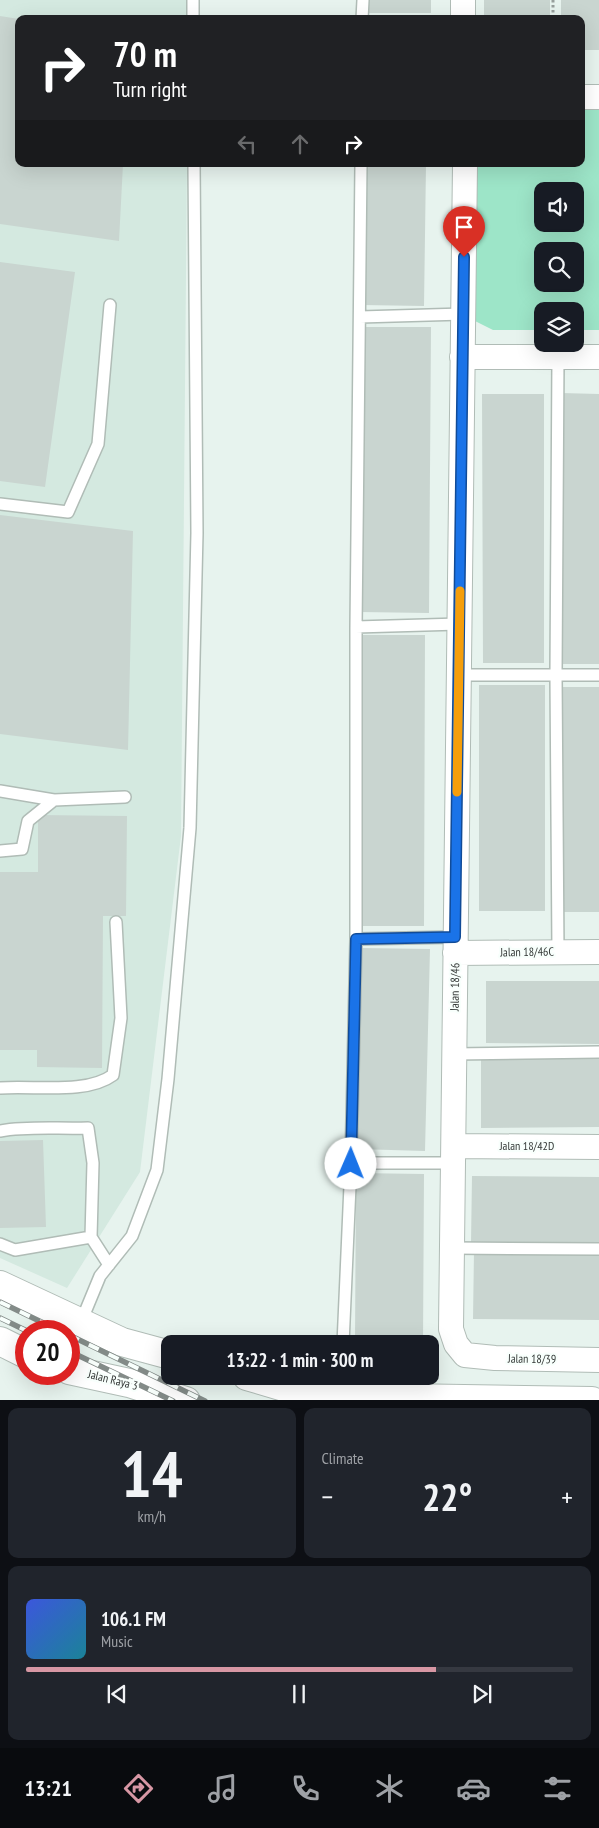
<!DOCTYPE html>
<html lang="en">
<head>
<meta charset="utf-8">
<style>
  :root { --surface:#171b24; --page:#20242c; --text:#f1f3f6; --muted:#9ea1a6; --line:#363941; --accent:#d797a4 }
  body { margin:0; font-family:"PT Sans Narrow",sans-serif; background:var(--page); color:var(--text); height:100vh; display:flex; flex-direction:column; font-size:19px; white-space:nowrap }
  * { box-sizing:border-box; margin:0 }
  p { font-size:16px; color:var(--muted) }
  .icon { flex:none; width:28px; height:28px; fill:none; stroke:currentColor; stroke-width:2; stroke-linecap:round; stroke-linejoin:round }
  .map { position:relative; height:1400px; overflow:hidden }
  .side { display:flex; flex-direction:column; gap:8px; padding:8px; background:#0d0f14; flex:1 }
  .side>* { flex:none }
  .hud { position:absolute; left:15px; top:15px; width:570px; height:152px; border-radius:10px; box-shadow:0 5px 20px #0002; background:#202124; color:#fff; overflow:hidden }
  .tools { position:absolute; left:534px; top:182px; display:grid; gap:10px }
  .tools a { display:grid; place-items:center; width:50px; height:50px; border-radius:10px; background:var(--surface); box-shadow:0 5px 20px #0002; font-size:25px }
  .speed { position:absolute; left:15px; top:1320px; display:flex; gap:10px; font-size:25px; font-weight:700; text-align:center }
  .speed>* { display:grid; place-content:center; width:65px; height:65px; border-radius:50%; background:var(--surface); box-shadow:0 5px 20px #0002; line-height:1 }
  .speed .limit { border:8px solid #d22; background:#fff; color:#111 }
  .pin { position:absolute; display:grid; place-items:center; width:42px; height:42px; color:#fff; margin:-51px -21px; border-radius:50% 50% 50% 0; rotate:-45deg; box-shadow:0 0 5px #0007 }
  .pin .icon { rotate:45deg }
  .me { position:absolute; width:55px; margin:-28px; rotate:1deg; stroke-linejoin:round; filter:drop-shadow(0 0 4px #0008) }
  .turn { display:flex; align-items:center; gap:18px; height:105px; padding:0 15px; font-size:22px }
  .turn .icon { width:65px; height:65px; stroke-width:2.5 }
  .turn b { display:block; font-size:35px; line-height:42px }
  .lanes { display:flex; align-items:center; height:48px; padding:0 15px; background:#0003; justify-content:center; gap:25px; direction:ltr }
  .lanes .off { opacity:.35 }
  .big { font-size:38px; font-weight:600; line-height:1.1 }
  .side .tile { flex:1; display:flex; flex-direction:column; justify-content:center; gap:8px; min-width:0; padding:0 18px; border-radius:10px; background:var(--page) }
  .side .dial { align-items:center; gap:0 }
  .dial b { font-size:65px; line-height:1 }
  .song { display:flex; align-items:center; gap:15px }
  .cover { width:60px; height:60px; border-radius:8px; background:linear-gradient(135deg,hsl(230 70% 55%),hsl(190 70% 35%)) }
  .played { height:5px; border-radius:2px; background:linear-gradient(90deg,var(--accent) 75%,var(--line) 75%) }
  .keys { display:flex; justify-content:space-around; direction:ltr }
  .heat { display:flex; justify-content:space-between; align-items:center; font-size:28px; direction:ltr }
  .side .tiles { flex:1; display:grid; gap:8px; grid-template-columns:1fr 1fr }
  .tile:last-child { grid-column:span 2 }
  .trip { position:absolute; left:161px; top:1335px; width:278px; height:50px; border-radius:10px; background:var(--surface); box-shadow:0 5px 20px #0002; font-weight:600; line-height:50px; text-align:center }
  .tabs { display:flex; height:80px; justify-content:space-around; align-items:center; background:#090b0e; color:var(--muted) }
  .tabs .icon { width:35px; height:35px }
  .tabs .selected { color:var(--accent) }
  .tabs b { font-size:22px; color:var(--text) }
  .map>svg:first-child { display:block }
</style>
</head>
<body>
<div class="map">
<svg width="599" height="1401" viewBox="0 0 599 1401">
  <rect width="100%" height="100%" fill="#e7f3ee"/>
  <!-- built -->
  <path fill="#d4e9e0" d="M0,0H189V19H19V164H187L181,836L140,1172L67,1288L0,1258Z"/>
  <!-- green -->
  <path fill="#9de5c8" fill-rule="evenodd" d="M581,105H599V330H575V311H542V330H493L471,319V164H581ZM542,191H575V224H542ZM542,251H575V284H542Z"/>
  <!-- building -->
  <path fill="#c9d5d0" d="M362,0H431V13H362Z
    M484,0H550V19H484Z
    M561,0H599V50H581V19H561Z
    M0,16L19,19V164H123L119,241L0,224Z
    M364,164H426L424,306L362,305Z
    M0,262L75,272L45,487L0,481Z
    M363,327H431L429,613L360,612Z
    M561,393L599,394V664H560Z
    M482,394H544V663H483Z
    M0,515L133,531L128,750L0,734Z
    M358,635H425L424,926H357Z
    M479,685H545V911H479Z
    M554,687H599V912H552Z
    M38,815L127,816L126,916H103L102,1068L37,1067V1050H0V872H38Z
    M362,948L430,949L425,1151L357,1149Z
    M486,981H599V1044L486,1043Z
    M599,1057V1127L481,1128V1058Z
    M43,1140L46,1227L0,1228V1141Z
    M356,1173L424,1174L423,1344H355Z
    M472,1176L599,1177V1245L471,1243Z
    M474,1251L599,1252V1320L473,1319Z
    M354,1376H423V1382L354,1381Z"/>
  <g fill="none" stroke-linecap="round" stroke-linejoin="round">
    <!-- lane casing -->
    <g stroke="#b0bcb6" stroke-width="14">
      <path id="lane" d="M193,0V19
        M362,19L363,0
        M360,317L463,314
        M558,357L556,675L558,952
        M0,504L68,512L98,444L110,305
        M356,627L459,624
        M459,675H599
        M0,791L54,800
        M0,851L22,849L28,821L54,800L125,797
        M356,939L455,937
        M454,1054L599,1052
        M0,1088C33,1085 86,1095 113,1075L121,1018L116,922
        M0,1131C28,1126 58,1129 88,1128L93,1163L91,1237L109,1265
        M351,1163H453
        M0,1244L15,1250L91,1237
        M452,1248L599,1249
        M81,1322L100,1276L132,1236L157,1170L168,1079L190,828L197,533L194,164
        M343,1344L351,1163L356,939V627L361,164
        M341,1397L342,1376"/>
    </g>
    <!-- street casing -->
    <g stroke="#b0bcb6" stroke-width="26">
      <path id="street" d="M463,19V0
        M581,97H599
        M465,164L451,1329L456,1344L465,1355L495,1358L599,1360
        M462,357H599
        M455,953L599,952
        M454,1146L599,1147"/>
    </g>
    <!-- secondary casing -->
    <g stroke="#b0bcb6" stroke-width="30">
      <path id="secondary" d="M0,1285L122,1342L170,1355
        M0,1341L26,1354
        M69,1370L129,1383L186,1401
        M247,1376L294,1390L341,1397L592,1401"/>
    </g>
    <!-- path -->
    <path stroke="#979f9c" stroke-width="3" stroke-dasharray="2.5 2.5" stroke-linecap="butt" d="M553,0V19"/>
    <!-- lane -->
    <use href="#lane" stroke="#fff" stroke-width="11"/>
    <!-- street -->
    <use href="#street" stroke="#fff" stroke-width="24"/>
    <!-- secondary -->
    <use href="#secondary" stroke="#fff" stroke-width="28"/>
    <!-- rail casing -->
    <g stroke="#838b88" stroke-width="5.5">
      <path id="rail" d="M0,1302L60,1331
        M0,1318L27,1331
        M69,1335L205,1401
        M69,1351L173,1401"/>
    </g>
    <!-- rail -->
    <use href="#rail" stroke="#f8fffc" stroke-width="4" stroke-dasharray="11" stroke-linecap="butt"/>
  </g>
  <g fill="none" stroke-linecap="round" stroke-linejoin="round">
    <!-- route casing -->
    <g stroke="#114b97" stroke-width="12">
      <path id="route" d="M351,1164L356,939L455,937L464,257"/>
    </g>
    <!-- route -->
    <use href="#route" stroke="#1a73e8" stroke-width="9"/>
    <!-- slow -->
    <path stroke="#f59e0b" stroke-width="9" d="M457,792L460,591"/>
  </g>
  <g text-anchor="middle" stroke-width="4.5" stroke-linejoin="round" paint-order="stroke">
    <!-- street labels -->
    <g font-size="12" fill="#343937" stroke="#f8fffc">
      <text transform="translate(527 952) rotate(-1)" y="4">Jalan 18/46C</text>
      <text transform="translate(455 987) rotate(-89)" y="4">Jalan 18/46</text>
      <text x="527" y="1150">Jalan 18/42D</text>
      <text transform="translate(532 1359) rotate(1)" y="4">Jalan 18/39</text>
      <text transform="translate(113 1380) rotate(14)" y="4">Jalan Raya 3</text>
    </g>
  </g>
</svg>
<div class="tools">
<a><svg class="icon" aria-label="sound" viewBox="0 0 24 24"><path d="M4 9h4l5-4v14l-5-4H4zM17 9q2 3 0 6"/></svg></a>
<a><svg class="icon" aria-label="search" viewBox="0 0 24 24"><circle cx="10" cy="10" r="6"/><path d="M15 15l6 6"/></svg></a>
<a><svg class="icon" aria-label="layers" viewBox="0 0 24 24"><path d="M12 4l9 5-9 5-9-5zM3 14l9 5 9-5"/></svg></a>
</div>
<div class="speed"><div class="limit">20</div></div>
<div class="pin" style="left:464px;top:257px;background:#d93025"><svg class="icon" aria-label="arrive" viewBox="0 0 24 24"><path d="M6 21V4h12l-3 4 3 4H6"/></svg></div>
<svg class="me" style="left:351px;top:1164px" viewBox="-20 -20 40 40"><circle r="19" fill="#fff"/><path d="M0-13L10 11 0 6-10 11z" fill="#1a73e8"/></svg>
<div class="trip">13:22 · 1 min · 300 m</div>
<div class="hud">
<div class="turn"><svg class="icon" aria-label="right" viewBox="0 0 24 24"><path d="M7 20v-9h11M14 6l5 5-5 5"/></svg><div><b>70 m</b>Turn right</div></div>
<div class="lanes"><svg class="icon off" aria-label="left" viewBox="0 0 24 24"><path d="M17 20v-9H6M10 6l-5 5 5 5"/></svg><svg class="icon off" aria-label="ahead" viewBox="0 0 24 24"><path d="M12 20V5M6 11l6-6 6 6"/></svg><svg class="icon" aria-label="right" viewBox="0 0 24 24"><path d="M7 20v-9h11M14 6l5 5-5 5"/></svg></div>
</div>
</div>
<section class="side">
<div class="tiles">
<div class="tile dial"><b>14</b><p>km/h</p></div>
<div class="tile"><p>Climate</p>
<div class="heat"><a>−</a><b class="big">22°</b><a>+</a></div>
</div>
<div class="tile">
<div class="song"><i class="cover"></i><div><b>106.1 FM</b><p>Music</p></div></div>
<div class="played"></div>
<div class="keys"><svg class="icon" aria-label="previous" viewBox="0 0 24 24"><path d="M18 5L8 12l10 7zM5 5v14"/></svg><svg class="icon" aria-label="pause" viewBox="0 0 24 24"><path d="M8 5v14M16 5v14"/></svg><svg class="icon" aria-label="next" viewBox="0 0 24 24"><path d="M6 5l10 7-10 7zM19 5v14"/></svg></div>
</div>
</div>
</section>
<nav class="tabs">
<b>13:21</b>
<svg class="icon selected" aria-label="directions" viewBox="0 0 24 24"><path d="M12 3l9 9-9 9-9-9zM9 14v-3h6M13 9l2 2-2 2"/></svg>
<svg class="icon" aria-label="music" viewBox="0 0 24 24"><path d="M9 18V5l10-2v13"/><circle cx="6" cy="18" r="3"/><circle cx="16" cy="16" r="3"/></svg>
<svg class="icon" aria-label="phone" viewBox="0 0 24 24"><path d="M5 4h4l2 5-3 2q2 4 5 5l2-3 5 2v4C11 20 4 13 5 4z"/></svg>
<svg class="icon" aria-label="climate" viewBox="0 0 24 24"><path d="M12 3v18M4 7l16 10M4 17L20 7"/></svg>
<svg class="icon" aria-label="car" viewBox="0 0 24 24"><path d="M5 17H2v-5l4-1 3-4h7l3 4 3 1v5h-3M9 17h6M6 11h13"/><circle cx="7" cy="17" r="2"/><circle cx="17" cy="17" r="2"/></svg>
<svg class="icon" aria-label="filters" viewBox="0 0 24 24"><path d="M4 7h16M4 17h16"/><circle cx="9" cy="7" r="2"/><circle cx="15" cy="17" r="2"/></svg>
</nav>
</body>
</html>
